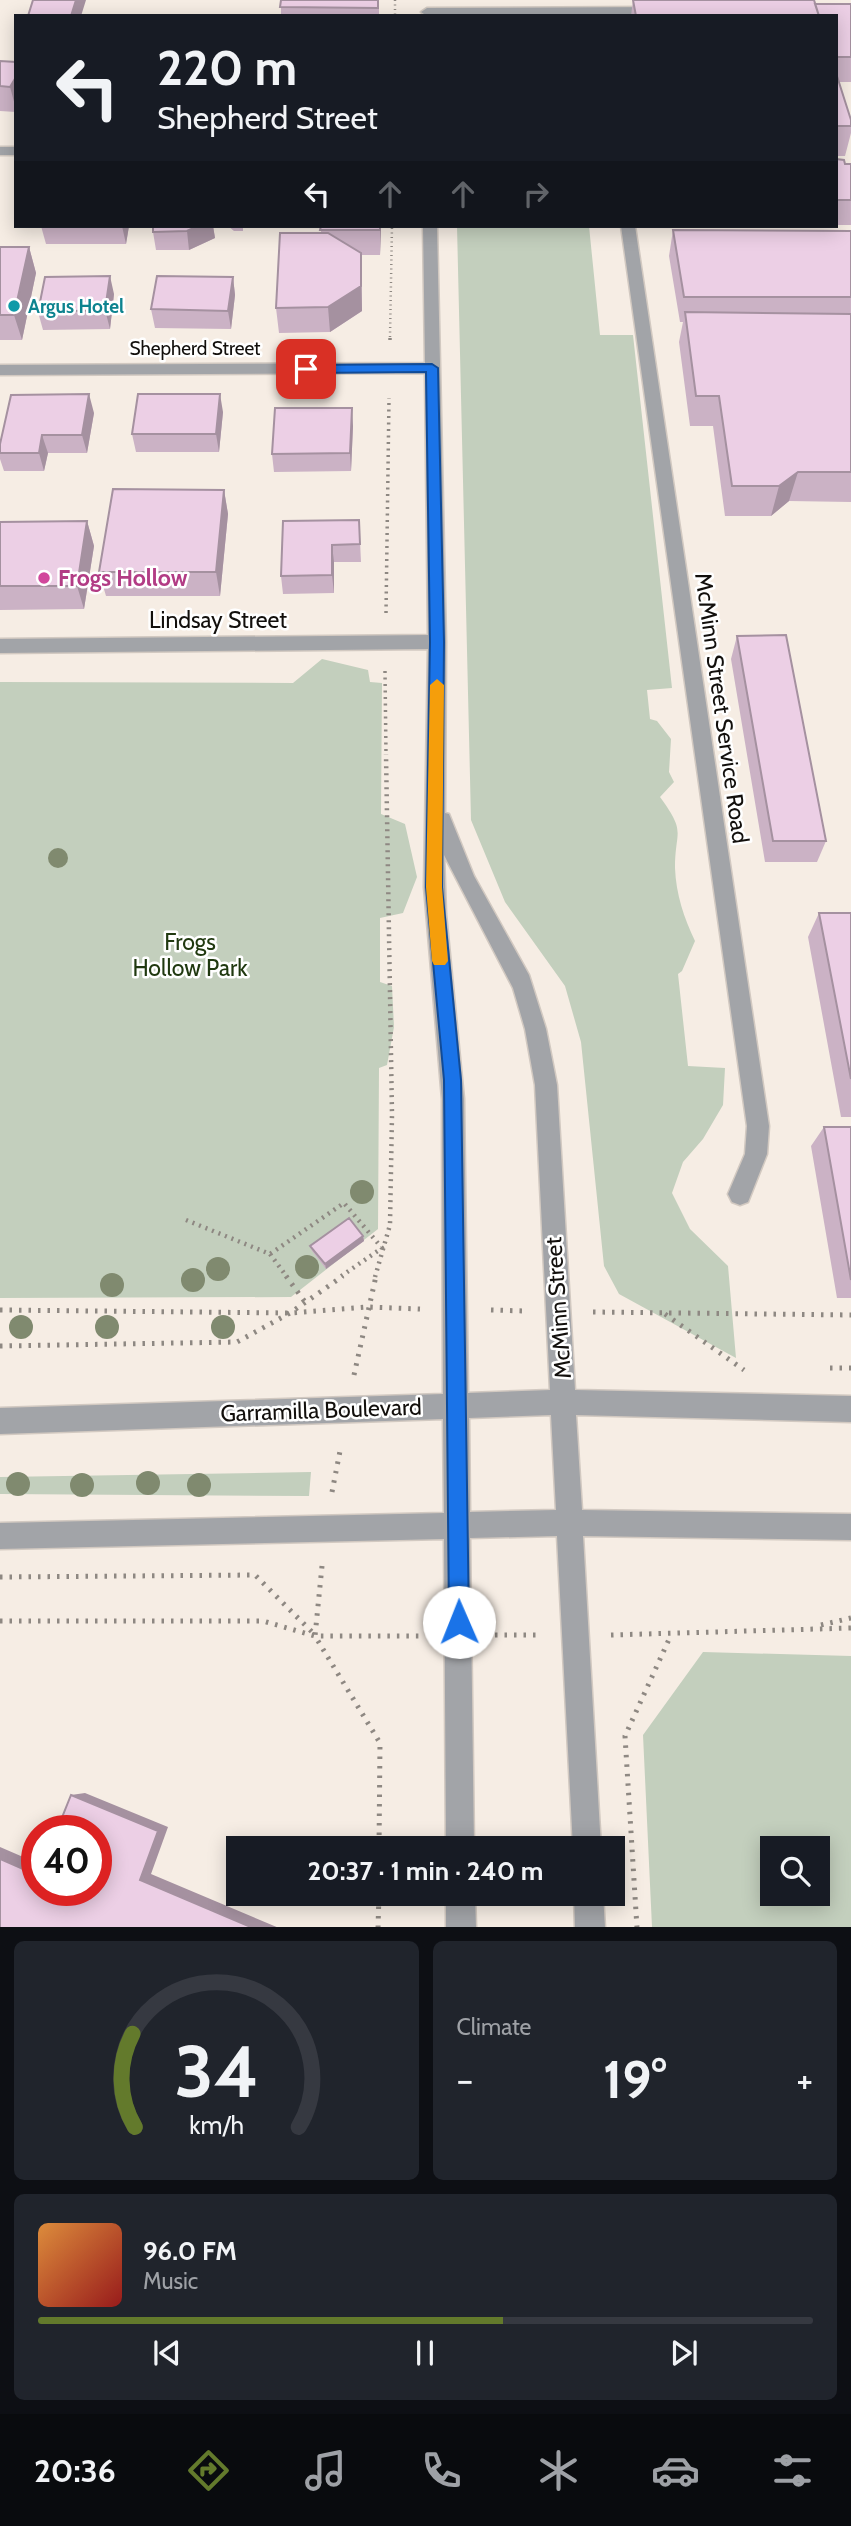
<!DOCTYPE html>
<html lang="en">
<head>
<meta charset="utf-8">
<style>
  :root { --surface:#171b24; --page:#20242c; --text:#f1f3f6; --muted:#9ea1a6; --line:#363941; --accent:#637a2c }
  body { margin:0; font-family:Cabin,sans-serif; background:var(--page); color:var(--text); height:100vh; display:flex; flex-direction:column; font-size:26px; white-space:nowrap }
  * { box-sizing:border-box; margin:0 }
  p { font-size:23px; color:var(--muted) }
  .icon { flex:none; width:38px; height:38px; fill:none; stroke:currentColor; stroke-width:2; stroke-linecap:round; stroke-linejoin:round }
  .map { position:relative; height:1927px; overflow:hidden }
  .sheet { display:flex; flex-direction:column; gap:14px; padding:14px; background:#0d0f14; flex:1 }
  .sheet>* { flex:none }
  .hud { position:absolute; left:14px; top:14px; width:824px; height:214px; border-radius:0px; box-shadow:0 4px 18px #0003; background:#171b24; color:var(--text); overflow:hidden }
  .tools { position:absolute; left:760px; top:1836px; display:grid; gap:14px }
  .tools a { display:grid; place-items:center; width:70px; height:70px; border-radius:0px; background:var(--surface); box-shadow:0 4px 18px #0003; font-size:35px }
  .speed { position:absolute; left:21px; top:1815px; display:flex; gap:14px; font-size:35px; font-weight:700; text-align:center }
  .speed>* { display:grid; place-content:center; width:91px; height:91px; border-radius:50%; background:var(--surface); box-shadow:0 4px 18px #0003; line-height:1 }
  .speed .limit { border:10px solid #d22; background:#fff; color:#111 }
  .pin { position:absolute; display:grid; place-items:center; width:60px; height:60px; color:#fff; margin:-30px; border-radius:14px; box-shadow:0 4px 10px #0006 }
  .me { position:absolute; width:77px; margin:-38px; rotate:359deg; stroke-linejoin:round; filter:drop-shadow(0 0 5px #0008) }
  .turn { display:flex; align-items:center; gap:24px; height:147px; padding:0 28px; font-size:32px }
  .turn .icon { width:91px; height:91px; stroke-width:2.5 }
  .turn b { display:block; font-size:49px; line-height:60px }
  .lanes { display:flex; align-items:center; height:66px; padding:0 28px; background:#0003; justify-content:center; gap:35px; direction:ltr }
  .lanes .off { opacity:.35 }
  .big { font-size:52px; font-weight:700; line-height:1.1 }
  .sheet .card { flex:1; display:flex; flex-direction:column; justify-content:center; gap:10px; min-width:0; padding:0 24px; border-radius:10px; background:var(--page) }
  .sheet .dial { align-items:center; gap:0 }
  .dial svg { height:182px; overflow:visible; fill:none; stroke:var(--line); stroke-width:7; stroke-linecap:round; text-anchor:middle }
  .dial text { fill:var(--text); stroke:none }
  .song { display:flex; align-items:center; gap:21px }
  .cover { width:84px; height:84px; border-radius:10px; background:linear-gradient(135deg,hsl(30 70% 55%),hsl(0 70% 35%)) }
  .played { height:7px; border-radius:4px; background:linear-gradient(90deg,var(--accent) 60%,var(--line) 60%) }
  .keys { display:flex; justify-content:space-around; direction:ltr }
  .heat { display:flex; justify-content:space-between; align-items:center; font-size:38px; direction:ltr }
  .sheet .tiles { flex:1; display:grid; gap:14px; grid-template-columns:1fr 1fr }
  .card:last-child { grid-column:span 2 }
  .trip { position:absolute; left:226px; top:1836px; width:399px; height:70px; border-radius:0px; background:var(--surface); box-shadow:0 4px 18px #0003; font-weight:700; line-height:70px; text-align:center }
  .dock { display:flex; height:112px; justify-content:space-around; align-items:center; background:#090b0e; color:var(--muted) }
  .dock .icon { width:49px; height:49px }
  .dock .active { color:var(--accent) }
  .dock b { font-size:32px; color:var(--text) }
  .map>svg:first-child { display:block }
</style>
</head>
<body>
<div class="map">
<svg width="851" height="1928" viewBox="0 0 851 1928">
  <rect width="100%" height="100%" fill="#f6ede4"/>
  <!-- green -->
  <path fill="#c3cfbd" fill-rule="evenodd" d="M457,226H589L600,335H633L672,688L647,690L650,719L657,721L671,739L669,772L674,782L660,797C687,834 675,829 675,868C676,894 684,918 695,941L682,971L678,974L688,1066L725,1068L723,1105L703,1139L683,1162L672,1193L690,1229L728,1266L736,1358L619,1294L604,1266L581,1042L565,986L505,902L471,820Z
    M322,659L368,670L370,682L382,683L381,814L405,824L417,877L403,913L380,918V982L392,986L394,1027L387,1065L379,1068L378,1229L291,1297L0,1298V682L293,683Z
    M311,1472L309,1496L0,1494V1477Z
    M703,1652L851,1656V1927H652L643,1735ZM772,1848H817V1894H772Z"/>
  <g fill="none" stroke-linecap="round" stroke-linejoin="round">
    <!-- minor casing -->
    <g stroke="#d2c9c1" stroke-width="3">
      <path id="minor" d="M659,7L665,11L663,14L427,16L421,12L427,8Z
        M0,147H16V155H0Z
        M423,226H437L446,642L445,813L449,814L474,876L529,975L546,1029L557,1085L575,1390L851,1396V1422L576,1415L582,1510L851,1514V1540L583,1536L601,1848H573L557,1536L470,1538L474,1848H446L444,1539L0,1549V1523L444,1513L443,1419L0,1434V1408L443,1394L442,1099L424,887L428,649L0,653V639L428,635L425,373L0,375V365L425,363ZM444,855L513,988L525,1029L535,1085L550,1390L468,1393L464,1099L446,914ZM551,1415L556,1510L470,1512L469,1418Z
        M621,226H635L769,1126L767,1154L748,1202L740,1205L732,1202L728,1194L745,1154L747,1126Z
        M446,1894H475L476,1928H446Z
        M574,1894H603L605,1928H575Z"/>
    </g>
    <!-- path-far3 -->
    <path stroke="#8e8882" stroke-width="2.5" stroke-dasharray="1 3.5" stroke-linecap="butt" d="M395,0V16
      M390,337L392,226"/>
    <!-- path-far2 -->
    <path stroke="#8e8882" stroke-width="3.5" stroke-dasharray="2 4.5" stroke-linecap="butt" d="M390,340V335
      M386,613L389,398
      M385,671L386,755"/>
    <!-- path-far1 -->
    <path stroke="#8e8882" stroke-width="4.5" stroke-dasharray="2 5" stroke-linecap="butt" d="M186,1220L270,1254L344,1203L382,1248L340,1277
      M270,1254L287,1277
      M375,1277L390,1225L392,1115L386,754"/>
    <!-- path -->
    <path stroke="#8e8882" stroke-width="5" stroke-dasharray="2.5 7" stroke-linecap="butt" d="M286,1276L305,1302
      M0,1310L290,1313L367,1307L420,1309
      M491,1310L525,1311
      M593,1312L851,1315
      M665,1314L744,1370
      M0,1346L237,1342L290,1313L343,1276
      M830,1368H851
      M354,1375L376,1276
      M332,1492L341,1446
      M322,1566L315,1636L380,1743L379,1848
      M0,1577L255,1575L315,1635
      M0,1621H263L315,1636H423
      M821,1625L851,1618
      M495,1635H539
      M611,1635L851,1628
      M378,1928L379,1894
      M637,1928L625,1736L671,1635"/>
    <!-- minor -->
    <use href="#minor" fill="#a2a4a8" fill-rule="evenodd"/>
  </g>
  <!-- trees -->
  <g fill="#808a6f">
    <circle cx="58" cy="858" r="10"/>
    <circle cx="362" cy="1192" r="12"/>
    <circle cx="307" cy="1267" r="12"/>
    <circle cx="218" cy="1269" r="12"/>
    <circle cx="193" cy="1280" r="12"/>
    <circle cx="112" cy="1285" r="12"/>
    <circle cx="21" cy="1327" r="12"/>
    <circle cx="107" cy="1327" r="12"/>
    <circle cx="223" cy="1327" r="12"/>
    <circle cx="148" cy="1483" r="12"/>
    <circle cx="18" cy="1484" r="12"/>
    <circle cx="82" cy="1485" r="12"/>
    <circle cx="199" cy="1485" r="12"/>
  </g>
  <!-- wall -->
  <path fill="#cbb2c5" d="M281,0H379V16H281Z
    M633,0L851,4V82H839L851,120V133L845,156H836V16H631Z
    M0,61L16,62V112L0,111Z
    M836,159L845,164H851V225H836Z
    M41,226H129L126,244H46Z
    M153,226H213L215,238L189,250H156L153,232Z
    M228,226H260V227L243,226V231H234Z
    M321,226H381L380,255H361L362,311L330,332L279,333L276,308L321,233Z
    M673,230L851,231V502L789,501L771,516H725L713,426H690L679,342L683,322H680L669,256Z
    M0,247H29L36,273L22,340H0Z
    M233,277L235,295L231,329L155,328L151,309Z
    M114,294L110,329L43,330L38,312Z
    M223,412L219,452H136L132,434Z
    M94,413L87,453H48L44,471H4L0,459V444Z
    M353,426L351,471L274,472L272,454Z
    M224,490L228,514L220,596H106L99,572Z
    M359,520L361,562H334V593L283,594L281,576Z
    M87,521L94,546L84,609L0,610V522Z
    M737,636L826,841L817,862H765L731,659Z
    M819,913H851V1117H841L808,937Z
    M824,1127H851V1298H837L811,1146Z
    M363,1236L364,1241L326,1269L312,1251L310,1246Z"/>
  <!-- shaded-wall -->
  <path fill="#a591a0" d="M76,0H86L81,16H71Z
    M16,77V109L10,87Z
    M122,226H129L126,244Z
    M199,226H213L215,238L189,250L187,231Z
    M380,226H381L380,255Z
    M29,247L36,273L22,340L14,315Z
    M361,253L362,311L330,332L328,307Z
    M110,276L114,294L110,329L105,310Z
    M233,277L235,295L231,329L228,311Z
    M89,394L94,413L87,453L82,435Z
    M220,394L223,412L219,452L216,434Z
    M352,408L353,426L351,471L350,453Z
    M42,435L48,453L44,471L39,453Z
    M798,472L789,501L771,516L779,486Z
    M224,490L228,514L220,596L216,572Z
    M87,521L94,546L84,609L77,586Z
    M332,545L334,562V593L332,575Z
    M363,1236L364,1241L326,1269L325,1264Z
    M85,1793L168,1827L151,1874L279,1928H253L140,1880L71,1795Z
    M0,1847L37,1863V1875L0,1859Z"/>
  <!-- building -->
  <path fill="#eccfe5" stroke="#a591a0" stroke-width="2" d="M33,0H76L71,16H28Z
    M281,0H378V8L280,7Z
    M633,0H814L819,16H636Z
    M815,4H851V57H836V16H819Z
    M0,61L16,62V77L10,87L0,86Z
    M836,73L851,120V126H836Z
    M836,159L844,160L845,164H851V200H836Z
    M153,226H198L187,231L153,232Z
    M321,226H380V230H320Z
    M673,230L851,231V297H684Z
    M280,233H328L361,253V286L328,307L276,308Z
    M0,247H29L14,315H0Z
    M110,276L105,310L38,312L45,277Z
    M157,276L233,277L228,311L151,309Z
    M685,312L851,314V472H798L779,486H732L719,396H696Z
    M89,394L82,435H42L39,453H0V444L11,395Z
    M138,394H220L216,434H132Z
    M275,408H352L350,453L272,454Z
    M113,489L224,490L216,572H99Z
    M359,520L360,544L332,545V575L281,576L283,521Z
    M87,521L77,586H0V522Z
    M786,635L826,841H773L737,636Z
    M819,913H851V1079Z
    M824,1127H851V1280Z
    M349,1218L363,1236L325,1264L310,1246Z
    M71,1795L158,1831L140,1880L253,1928H0V1859L37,1875V1890H96V1830H57Z"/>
  <!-- route -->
  <path fill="#1a73e8" stroke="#114b97" stroke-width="2" d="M432,364L438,368L444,642L442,887L461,1080L469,1622L466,1629L459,1632L452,1629L449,1622L444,1080L426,887L430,642L426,372L306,373L300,369L306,365Z"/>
  <!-- slow -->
  <path fill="#f59e0b" d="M437,679L444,685L442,887L448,961L445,965H434L432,961L426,887L430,685Z"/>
  <!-- markers -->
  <circle fill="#0f9aa8" stroke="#fff" stroke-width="2.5" cx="14" cy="306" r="7"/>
  <circle fill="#d1479c" stroke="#fff" stroke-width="2.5" cx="44" cy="578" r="7"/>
  <g text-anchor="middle" stroke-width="5" stroke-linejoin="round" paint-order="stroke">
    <!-- far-culture labels -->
    <g font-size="19" font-weight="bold" fill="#0d838f" stroke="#fff" text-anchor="start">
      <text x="28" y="313">Argus Hotel</text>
    </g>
    <!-- far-street labels -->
    <g font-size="19" fill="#120f0c" stroke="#fff">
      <text x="195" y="355">Shepherd Street</text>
    </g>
    <!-- hotel labels -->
    <g font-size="23" font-weight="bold" fill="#b23c85" stroke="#fff" text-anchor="start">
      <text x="58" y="586">Frogs Hollow</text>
    </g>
    <!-- street labels -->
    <g font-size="23" fill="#120f0c" stroke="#fff">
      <text x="218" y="628">Lindsay Street</text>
      <text transform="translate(722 708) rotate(82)" y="8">McMinn Street Service Road</text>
      <text transform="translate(558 1308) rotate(-94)" y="8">McMinn Street</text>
      <text transform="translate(321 1410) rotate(-2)" y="8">Garramilla Boulevard</text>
    </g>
    <!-- park labels -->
    <g font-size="23" fill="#203910" stroke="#fff">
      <text x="190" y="950">Frogs<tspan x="190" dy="26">Hollow Park</tspan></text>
    </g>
  </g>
</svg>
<div class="tools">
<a><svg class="icon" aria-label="search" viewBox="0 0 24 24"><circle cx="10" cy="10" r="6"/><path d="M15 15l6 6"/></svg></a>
</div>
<div class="speed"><div class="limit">40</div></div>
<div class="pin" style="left:306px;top:369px;background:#d93025"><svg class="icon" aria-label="arrive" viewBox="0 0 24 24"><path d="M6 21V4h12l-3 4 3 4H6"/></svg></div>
<svg class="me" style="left:459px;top:1622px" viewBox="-20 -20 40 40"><circle r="19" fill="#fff"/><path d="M0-13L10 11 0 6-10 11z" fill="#1a73e8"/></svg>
<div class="trip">20:37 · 1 min · 240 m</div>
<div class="hud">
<div class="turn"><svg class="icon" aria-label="left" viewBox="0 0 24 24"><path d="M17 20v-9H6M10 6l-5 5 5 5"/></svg><div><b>220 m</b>Shepherd Street</div></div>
<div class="lanes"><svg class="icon" aria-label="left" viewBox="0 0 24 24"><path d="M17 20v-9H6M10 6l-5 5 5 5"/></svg><svg class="icon off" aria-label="ahead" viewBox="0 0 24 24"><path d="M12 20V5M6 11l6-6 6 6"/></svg><svg class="icon off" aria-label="ahead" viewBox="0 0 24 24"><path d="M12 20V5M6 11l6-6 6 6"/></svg><svg class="icon off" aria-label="right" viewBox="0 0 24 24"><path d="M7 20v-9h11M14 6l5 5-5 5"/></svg></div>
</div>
</div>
<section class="sheet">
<div class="tiles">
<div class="card dial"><svg viewBox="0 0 100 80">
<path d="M14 69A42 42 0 1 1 86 69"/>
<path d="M14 69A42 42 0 0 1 13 28" stroke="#637a2c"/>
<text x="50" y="56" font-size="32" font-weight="700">34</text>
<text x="50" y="72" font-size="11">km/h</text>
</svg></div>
<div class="card"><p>Climate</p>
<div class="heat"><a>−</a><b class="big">19°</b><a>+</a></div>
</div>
<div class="card">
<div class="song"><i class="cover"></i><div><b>96.0 FM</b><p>Music</p></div></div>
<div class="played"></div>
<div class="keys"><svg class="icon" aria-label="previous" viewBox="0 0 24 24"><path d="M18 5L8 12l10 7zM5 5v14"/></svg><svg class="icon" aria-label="pause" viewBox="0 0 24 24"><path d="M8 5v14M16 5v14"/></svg><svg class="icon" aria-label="next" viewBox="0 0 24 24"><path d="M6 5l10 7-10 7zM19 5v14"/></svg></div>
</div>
</div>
</section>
<nav class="dock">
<b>20:36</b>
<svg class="icon active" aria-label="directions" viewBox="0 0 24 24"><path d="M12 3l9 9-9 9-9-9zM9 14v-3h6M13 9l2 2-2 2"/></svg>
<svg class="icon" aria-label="music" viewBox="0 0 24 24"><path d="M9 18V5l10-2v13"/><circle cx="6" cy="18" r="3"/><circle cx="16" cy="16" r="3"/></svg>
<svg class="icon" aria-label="phone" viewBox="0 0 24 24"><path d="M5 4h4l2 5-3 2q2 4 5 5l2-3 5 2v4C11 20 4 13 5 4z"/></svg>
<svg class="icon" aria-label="climate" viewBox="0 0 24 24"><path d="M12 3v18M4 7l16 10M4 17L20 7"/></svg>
<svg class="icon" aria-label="car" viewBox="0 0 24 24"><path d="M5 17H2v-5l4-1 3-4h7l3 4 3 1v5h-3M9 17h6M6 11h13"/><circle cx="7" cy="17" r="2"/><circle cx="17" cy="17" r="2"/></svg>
<svg class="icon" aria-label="filters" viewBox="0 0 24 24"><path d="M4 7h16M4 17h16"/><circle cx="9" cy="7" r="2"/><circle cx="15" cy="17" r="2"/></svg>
</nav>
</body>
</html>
